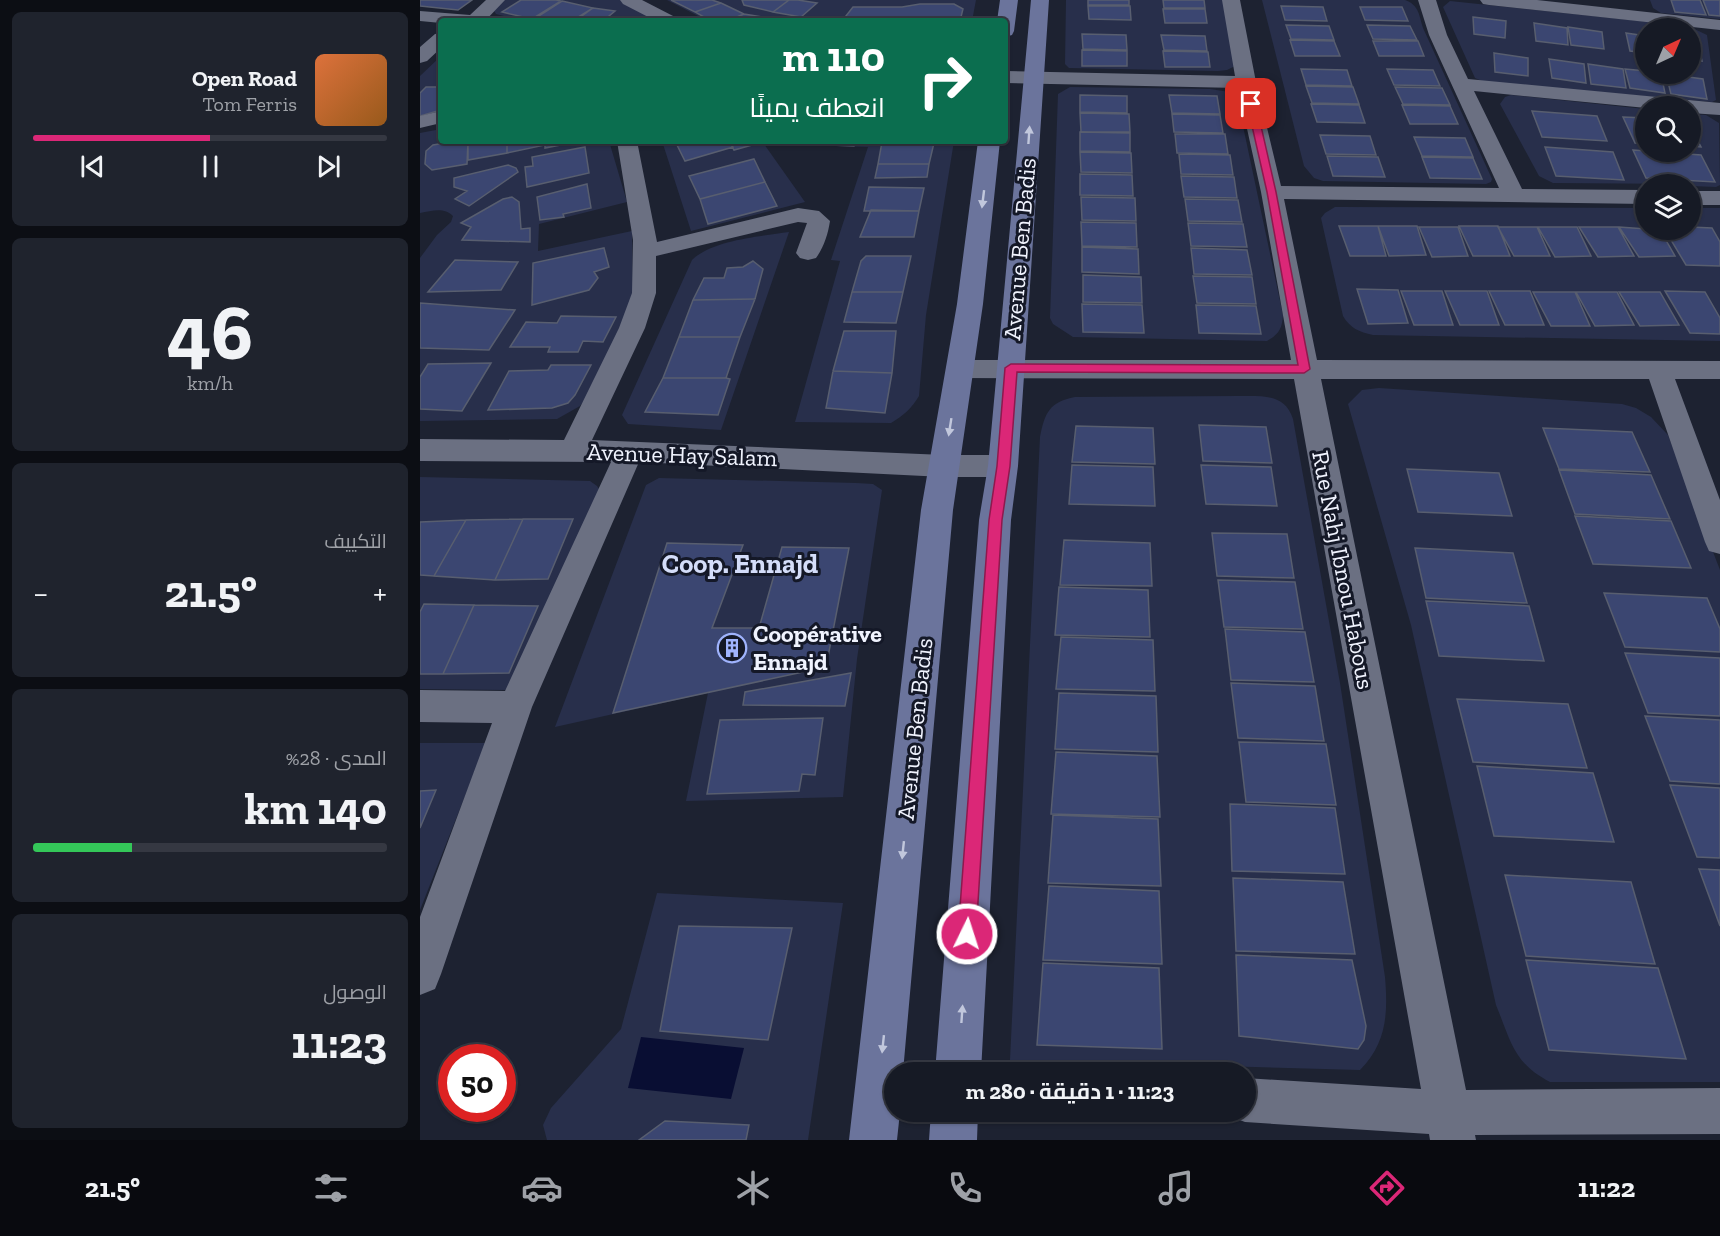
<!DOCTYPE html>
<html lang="ar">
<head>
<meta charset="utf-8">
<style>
  :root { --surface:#161a25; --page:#1f232d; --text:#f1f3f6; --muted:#9ea1a7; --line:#353842; --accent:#db2777 }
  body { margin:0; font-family:"Zilla Slab",Cairo,serif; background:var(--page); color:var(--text); direction:rtl; height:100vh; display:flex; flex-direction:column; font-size:22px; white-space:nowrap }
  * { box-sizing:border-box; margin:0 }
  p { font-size:20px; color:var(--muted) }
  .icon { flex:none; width:33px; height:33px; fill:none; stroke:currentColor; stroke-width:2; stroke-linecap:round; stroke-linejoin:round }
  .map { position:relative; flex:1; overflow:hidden; direction:ltr }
  .side { display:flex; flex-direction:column; gap:12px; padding:12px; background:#0c0e14; width:420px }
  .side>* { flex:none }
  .hud { position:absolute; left:18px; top:18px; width:570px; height:126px; border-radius:6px; box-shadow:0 2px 4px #0004,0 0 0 2px var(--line); direction:rtl; background:#0b6e4f; color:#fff; overflow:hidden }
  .needle { width:39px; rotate:44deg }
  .fabs { position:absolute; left:1215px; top:18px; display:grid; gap:12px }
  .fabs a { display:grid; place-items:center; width:66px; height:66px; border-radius:50%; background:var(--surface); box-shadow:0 2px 4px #0004,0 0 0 2px var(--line); font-size:30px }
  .speed { position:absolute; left:18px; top:1044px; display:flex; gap:12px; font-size:30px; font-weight:700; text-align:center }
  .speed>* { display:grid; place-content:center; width:78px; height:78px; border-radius:50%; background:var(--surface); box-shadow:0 2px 4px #0004,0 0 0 2px var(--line); line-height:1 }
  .speed .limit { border:9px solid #d22; background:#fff; color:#111 }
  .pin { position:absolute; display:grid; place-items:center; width:51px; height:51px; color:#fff; margin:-26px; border-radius:12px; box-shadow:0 3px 9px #0006 }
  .me { position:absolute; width:66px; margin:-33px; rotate:4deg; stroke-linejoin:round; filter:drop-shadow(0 0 4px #0008) }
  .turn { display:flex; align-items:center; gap:21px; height:126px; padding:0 24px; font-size:27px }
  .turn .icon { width:78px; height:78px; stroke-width:2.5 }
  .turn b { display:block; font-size:42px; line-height:51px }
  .big { font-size:45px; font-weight:700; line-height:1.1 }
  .side .tile { flex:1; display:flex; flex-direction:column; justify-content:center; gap:9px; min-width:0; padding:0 21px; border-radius:9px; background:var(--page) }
  .side .dial { align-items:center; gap:0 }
  .dial b { font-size:78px; line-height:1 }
  .song { display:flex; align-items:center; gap:18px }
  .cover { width:72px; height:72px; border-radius:9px; background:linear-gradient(135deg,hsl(20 70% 55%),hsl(30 70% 35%)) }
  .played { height:6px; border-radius:3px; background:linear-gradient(90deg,var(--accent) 50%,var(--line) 50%) }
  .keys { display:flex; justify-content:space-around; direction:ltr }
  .heat { display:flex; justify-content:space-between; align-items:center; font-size:33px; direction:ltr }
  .charge { height:9px; border-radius:4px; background:linear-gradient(90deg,#34c759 28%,var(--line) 0) }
  .trip { position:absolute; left:464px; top:1062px; width:372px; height:60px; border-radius:30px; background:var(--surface); box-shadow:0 2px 4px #0004,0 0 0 2px var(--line); font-weight:700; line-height:60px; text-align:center; direction:rtl }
  .tabs { display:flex; height:96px; justify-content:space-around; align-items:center; background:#090a0f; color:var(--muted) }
  .tabs .icon { width:42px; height:42px }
  .tabs .active { color:var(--accent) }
  .tabs b { font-size:27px; color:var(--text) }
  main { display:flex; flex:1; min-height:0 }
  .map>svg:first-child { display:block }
</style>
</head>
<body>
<main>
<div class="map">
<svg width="1300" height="1140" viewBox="0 0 1300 1140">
  <rect width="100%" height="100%" fill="#1d2231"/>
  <!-- green -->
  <path fill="#282f4b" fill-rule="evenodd" d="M84,0H201L242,21H105L76,14L74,11Z
    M247,0H556L552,21H288Z
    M646,0H803L815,66L807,70L798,71L649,68L645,64Z
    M842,0H985C999,5 999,15 1003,28L1072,179L1071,182L1066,184L903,181L894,178L884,166Z
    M1230,0H1300V19L1241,13L1233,8Z
    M1030,1L1268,26L1287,35L1296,100L1292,102L1064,82L1055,78L1023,7ZM1226,28H1270V74H1226Z
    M21,56V112L0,116V76Z
    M650,87L790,89L816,93L863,315C862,329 859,334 847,341L653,337L633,324L630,318L638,94Z
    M1091,95L1225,109L1226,152H1270L1271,114L1286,115L1299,123L1300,185L1296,187L1271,186L1270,184L1133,183L1119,176L1080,104L1085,97Z
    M21,129V141H189L207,202L119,224L118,251L212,231L213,299L170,393L160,406L137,419L0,421V258L17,235L31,222L33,216C24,207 12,211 0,213V133Z
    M242,141H534L506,315L499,396C492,408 483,416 471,423L375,422L420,261L411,260L448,147L344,144L385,202L271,231Z
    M915,207L1225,208L1226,230H1270L1271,208H1300V341L953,335C939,332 930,328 923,316L901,218L905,213Z
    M369,232L301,430L208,424L202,415L272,260C292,240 342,236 369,232Z
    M959,388L1202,404L1216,408L1231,417L1248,435L1300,570V1082H1130C1093,1063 1091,1041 1076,1005L991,625L928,404L942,390Z
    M820,396C843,396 865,394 873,419L920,683L965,977C968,1013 967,1043 940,1070L590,1060L620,437C625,413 629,402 655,397Z
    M0,477L170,481L177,486L181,492L93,687L85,690L0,689Z
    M239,478L436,483L453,484L462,490L437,659L423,797L266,801L288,693L135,727L226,485Z
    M0,743H66L0,910Z
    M237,893L423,903L388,1140H127L123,1125L131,1108L201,1029Z"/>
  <!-- water -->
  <path fill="#090e33" d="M221,1037L324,1048L311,1099L208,1088Z"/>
  <!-- building -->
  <path fill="#3b4671" stroke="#585e6f" stroke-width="1.5" d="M0,0H52L38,10L0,6Z
    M101,0H136L141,1L112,19L82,12Z
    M251,0H292L301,3L275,12Z
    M322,0H369L353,12L324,5Z
    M369,0H378L397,3L381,17L353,12Z
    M668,0H709V5H668Z
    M743,0H784L785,8H744Z
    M1251,0H1280L1286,15L1255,12Z
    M1283,0H1300V16L1289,15Z
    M142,1L173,8L152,21L114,19Z
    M301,3L324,14L307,21H291L275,12Z
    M500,4H534L543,9L540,21H422L433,7H482Z
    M668,6H710L711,20L669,19Z
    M861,6L903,7L907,21L865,20Z
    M940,7H982L988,21L945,20Z
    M173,8L195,11L183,21H155Z
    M743,9H785L787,23H745Z
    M324,14L354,19L307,21Z
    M1053,17L1086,21L1085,38L1054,34Z
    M1114,23L1147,28L1148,45L1116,41Z
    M866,25L909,26L914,40L871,39Z
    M947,25L990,26L997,40L953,39Z
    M1148,27L1182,32L1184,49L1151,45Z
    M1206,33L1226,36V53L1210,51Z
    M662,34L706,35L707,50L663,49Z
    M741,35L785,36L787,51L744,50Z
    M870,40L914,41L920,56H875Z
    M953,41H998L1004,56H959Z
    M1270,42L1278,43L1282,61L1270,59Z
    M662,50L707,51V66H662Z
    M743,51L788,52L790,67H745Z
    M1074,53L1108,58V76L1075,72Z
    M1129,59L1164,64L1166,83L1132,78Z
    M1168,64L1203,69L1206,88L1171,84Z
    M881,69L927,70L932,86L886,85Z
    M967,69L1013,70L1020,86L974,85Z
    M1205,69L1226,71V74H1241L1245,93L1210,88Z
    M1246,74L1283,79L1287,99L1251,94Z
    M886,86L933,87L939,104L892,103Z
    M6,87H21V110L0,116V93Z
    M975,87L1022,88L1030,105L983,104Z
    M660,95L707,96V113L660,112Z
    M749,95L797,96L800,114L752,113Z
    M891,104L939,105L945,123L897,122Z
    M982,105L1030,106L1038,124H990Z
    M1112,111L1177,116L1187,141L1122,137Z
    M660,113L709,114L710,132H661Z
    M752,114L800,115L803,133L754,132Z
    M1203,117L1226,118V144L1215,143Z
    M1270,126L1281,147L1270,146Z
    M660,132L710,133V152L660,151Z
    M755,134H805L808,154L757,153Z
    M900,135L950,136L956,155L906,154Z
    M994,137L1045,138L1053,157L1002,156Z
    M37,141H48L47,164L12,170L5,164L6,151L13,145Z
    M48,141H87V153L48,160Z
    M87,141H125V145L87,153Z
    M125,141H161L125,148Z
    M255,141H309L313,147L265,161Z
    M309,141H347L314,150Z
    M387,141H436L434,146L387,144Z
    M462,142L514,143L509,164H458Z
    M165,147L169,173L107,187L105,167L113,166L112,157Z
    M1125,147L1193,152L1204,180L1136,176Z
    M1213,150L1281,155L1295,182L1226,178Z
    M660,152L711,153L712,173L661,172Z
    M759,154L810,155L813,175L761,174Z
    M907,156L958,157L965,177L913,176Z
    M1002,157L1053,158L1062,179L1010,178Z
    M334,159L345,182L280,199L269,176Z
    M458,164H509L507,177L455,178Z
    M88,165L96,168L98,172L49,206L35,199L47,191L34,187V178Z
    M660,174L712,175L713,196L660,195Z
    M761,176L814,177L817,198L764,197Z
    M345,182L357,206L288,224L280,199Z
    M167,184L171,208L143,214L144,217L120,220L117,197Z
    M449,187L504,188L499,211H444Z
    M92,197L99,202L101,229L110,228V242L42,240L51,227L41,223L83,199Z
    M661,197L715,198L716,221L662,220Z
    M765,199L818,200L822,222L768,221Z
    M451,210L499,211L494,237H440Z
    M661,222L716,223L717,247L662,246Z
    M768,223L823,224L827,247L771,246Z
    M919,226H958L966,256H930Z
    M958,226H997L1006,255L969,256Z
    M1039,226H1078L1090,256H1053Z
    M999,227H1038L1048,256L1012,257Z
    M1078,227H1117L1130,256H1094Z
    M1118,227H1157L1171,256L1135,257Z
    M1159,227H1198L1214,256L1178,257Z
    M1199,227L1240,230L1255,256L1219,257Z
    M1270,227L1292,228L1300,242V266L1266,265L1245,230H1270Z
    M662,247L718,249L719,274L662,272Z
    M184,248L189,267L174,272L178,278L169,290L112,305L113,263Z
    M771,248L827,250L832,275L774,274Z
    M446,256H491L483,292H432L441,261Z
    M35,260L98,262L81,290L8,292Z
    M333,261L343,269L335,299L273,300L284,278H304L307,268L323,267Z
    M663,275L721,277L722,303L663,302Z
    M773,276L832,277L836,304L777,303Z
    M937,289L978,290L988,323L948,324Z
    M981,291H1022L1033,325H994Z
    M1025,291H1067L1079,325H1040Z
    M1069,291H1110L1124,325H1085Z
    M1245,291L1285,292L1300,318V334L1270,333Z
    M432,292H483L476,323L424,322Z
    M1113,292H1155L1170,326H1131Z
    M1156,292H1197L1214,325L1175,326Z
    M1199,292H1240L1259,325L1220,326Z
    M335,299L320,337H259L273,300Z
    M0,303L95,310L69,350L0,348Z
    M662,304L722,305L724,333L663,332Z
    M776,305L836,306L841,334L779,333Z
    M141,316L196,317L183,342L163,341L158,352H128L130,347H90L106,322L137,323Z
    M424,331H476L472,373L413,371Z
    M259,337H320L306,378H243Z
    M71,363L42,411L0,409V377L8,364Z
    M131,365H171L155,395L148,403L132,408L68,410L89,371L128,370Z
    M413,371L472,373L465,413L406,408Z
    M243,378H306L310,379L298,415L225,412Z
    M779,425L846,427L852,463L783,461Z
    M656,426L733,428L735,464L652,462Z
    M1123,428L1212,432L1230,472L1139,469Z
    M652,465L733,467L735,506L649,504Z
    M781,465L851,467L857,506L786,504Z
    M987,469L1079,473L1092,516L998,512Z
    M1139,470L1231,475L1250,519L1155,514Z
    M1155,516L1251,521L1271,568L1173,564Z
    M103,519L75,580L14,576L46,520Z
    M103,519H153L128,579L75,580Z
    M46,520L14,576L0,575V522Z
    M792,533L867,534L874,578L797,576Z
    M644,540L730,543L732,586L640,585Z
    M247,543L323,545L292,628H339L362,547L429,548L406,667L193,713Z
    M995,548L1093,553L1107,603L1006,598Z
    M798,580L875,582L883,629L804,627Z
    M639,587L728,590L730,637L635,635Z
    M1184,593L1287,598L1300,629V652L1205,647Z
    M1006,601L1109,606L1124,661L1019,656Z
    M4,604L54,605L23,674H0V612Z
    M54,605L118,606L89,673L23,674Z
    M805,629L885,632L894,682L811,680Z
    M641,637L733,640L735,691L636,689Z
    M1205,653L1300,658V716L1228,713Z
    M431,673L425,706L323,705L325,692Z
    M811,683L895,686L904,741L818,738Z
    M639,693L736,696L738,752L635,749Z
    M1037,699L1148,704L1167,768L1053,762Z
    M1225,716L1300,720V784L1250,781Z
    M403,718L395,775L382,774L379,791L287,794L300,720Z
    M819,742L906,744L916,805L826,802Z
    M636,752L737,756L740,817L631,814Z
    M1057,766L1173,773L1194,842L1074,836Z
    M1250,785L1300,788V858L1277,857Z
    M16,790L0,828V791Z
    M810,804L915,808L925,874L812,871Z
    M633,815L738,819L741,886L628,883Z
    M1279,869L1300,870V926Z
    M1085,875L1211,882L1235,964L1106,956Z
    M813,878L923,882L935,954L816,951Z
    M629,886L739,891L742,964L623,960Z
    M259,926L372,928L348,1040L240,1031Z
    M816,955L932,960L946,1026L944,1040L938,1049L819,1036Z
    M1106,960L1238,968L1266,1059L1129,1050Z
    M623,963L739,968L742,1049L617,1045Z
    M245,1121L329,1125L326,1140H219Z"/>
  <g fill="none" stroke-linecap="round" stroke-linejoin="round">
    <!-- street -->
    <path fill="#6b7082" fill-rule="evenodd" d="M66,0H85L65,21H21V23L0,21V11L50,15Z
      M200,0H222L255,17L258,21H236L203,4Z
      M802,0H820L836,82L861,186L1079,188L1009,35L998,0H1016L1027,35L1048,79L1300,103V115L1270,113V106L1226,108L1054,91L1102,189L1226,190V204L864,199L897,360L1300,361V379H1255L1300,500V554L1289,551L1285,542L1229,379H901L1046,1090L1300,1088V1134L1055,1135L1056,1140H1010L1009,1134L825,1122L809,1116L807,1112H825V1078L1001,1089L874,379L539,378L530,375L526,369L530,363L539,360H871L841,192L818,88L585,83V71L815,76Z
      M1060,0H1117L1300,20V30L1069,5L1063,4Z
      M21,33V48L7,61L0,63V47L15,34Z
      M21,111V123L0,128V116Z
      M197,141H217L237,242L378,208L399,211L410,221C408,234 404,247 396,258L388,260L380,258L376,253L387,223L378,222L236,256V293L225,328L172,440L524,455H583L593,458L597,466L593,474L583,477H524L219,462L112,707L21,974L15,989L0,995V917L72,723L0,722V690L85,691L191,462L0,461V439L144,440L199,328L212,293L213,240Z
      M1270,191H1300V205H1270Z"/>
    <!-- secondary -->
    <path fill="#6b749c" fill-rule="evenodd" d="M580,0H598L594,31L592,35L585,37V21H577Z
      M611,0H629L598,466L591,520L561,1072H515L559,520L568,466Z
      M558,141H580L563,304L533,510L483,1072H474V1112H480L477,1140H429L501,510L537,304Z
      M511,1112H558L557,1140H509Z"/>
  </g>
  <!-- one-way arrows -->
  <defs><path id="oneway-solid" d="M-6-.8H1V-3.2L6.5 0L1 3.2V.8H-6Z" transform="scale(1.5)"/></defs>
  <g fill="#c1c7dc">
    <use href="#oneway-solid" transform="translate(609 135) rotate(-86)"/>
    <use href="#oneway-solid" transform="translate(563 199) rotate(97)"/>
    <use href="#oneway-solid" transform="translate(530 427) rotate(99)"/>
    <use href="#oneway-solid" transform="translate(483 850) rotate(96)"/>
    <use href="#oneway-solid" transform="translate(542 1014) rotate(-86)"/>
    <use href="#oneway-solid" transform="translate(463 1044) rotate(96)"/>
  </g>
  <!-- route -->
  <path fill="#db2777" stroke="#8e194d" stroke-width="1.5" d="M831,101L836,104L856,192L890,369L884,373L597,372L590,466L582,520L556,934L553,941L547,943L541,941L538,934L569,520L577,466L585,368L591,364L878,365L847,192L827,104Z"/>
  <!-- icons -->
  <defs>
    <g id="building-ring" transform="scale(1.5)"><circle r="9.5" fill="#141827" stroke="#9fb3fd" stroke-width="1.5"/><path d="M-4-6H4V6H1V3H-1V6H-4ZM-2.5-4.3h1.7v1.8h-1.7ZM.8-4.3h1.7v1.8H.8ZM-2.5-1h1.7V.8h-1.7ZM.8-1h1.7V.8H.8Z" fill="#9fb3fd"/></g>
  </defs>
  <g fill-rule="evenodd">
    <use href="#building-ring" x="312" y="648"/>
  </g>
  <g text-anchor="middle" stroke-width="6" stroke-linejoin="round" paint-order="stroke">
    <!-- street labels -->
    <g font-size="24" fill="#f0f3fe" stroke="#141827">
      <text transform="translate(600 249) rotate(-85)" y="8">Avenue Ben Badis</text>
      <text transform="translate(262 455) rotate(2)" y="8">Avenue Hay Salam</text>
      <text transform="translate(923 570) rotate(79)" y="8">Rue Nahj Ibnou Habous</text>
      <text transform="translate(495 729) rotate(-84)" y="8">Avenue Ben Badis</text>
    </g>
    <!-- poi labels -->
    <g font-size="24" font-weight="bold" fill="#f0f3fe" stroke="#141827" text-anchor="start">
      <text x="333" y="642">Coopérative<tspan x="333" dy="28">Ennajd</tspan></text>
    </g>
    <!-- quarter labels -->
    <g font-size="27" font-weight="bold" fill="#d4ddf9" stroke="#141827">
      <text x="320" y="573">Coop. Ennajd</text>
    </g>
  </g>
</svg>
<div class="fabs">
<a><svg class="needle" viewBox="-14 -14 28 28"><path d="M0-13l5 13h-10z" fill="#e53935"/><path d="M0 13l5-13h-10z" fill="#9ea1a7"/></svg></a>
<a><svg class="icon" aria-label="search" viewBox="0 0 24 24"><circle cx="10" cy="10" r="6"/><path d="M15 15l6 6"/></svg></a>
<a><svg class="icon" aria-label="layers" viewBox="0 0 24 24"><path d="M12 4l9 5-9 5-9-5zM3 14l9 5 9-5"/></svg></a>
</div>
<div class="speed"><div class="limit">50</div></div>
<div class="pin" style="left:831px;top:104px;background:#d93025"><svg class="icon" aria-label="arrive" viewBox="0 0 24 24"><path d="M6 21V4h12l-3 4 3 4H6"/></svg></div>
<svg class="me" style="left:547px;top:934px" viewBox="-20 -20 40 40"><circle r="17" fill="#db2777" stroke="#fff" stroke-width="3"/><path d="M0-11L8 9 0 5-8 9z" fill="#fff"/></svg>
<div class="trip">11:23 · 1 دقيقة · 280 m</div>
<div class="hud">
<div class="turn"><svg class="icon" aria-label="right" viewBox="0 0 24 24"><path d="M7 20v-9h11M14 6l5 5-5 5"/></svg><div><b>110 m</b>انعطف يمينًا</div></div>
</div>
</div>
<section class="side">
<div class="tile">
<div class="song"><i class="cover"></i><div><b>Open Road</b><p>Tom Ferris</p></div></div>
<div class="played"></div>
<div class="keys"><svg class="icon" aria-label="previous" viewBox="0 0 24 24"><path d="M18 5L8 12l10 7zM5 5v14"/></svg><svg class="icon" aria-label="pause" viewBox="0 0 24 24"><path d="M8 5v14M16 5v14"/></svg><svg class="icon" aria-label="next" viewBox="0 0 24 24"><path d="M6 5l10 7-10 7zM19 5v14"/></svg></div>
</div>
<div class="tile dial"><b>46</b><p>km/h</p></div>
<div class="tile"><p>التكييف</p>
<div class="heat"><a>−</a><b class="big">21.5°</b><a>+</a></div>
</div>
<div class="tile"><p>المدى · 28%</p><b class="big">140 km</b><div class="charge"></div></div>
<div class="tile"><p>الوصول</p><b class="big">11:23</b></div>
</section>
</main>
<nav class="tabs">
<b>11:22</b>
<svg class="icon active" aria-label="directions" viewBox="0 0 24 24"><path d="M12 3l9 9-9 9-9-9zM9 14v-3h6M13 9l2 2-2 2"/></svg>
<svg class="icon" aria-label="music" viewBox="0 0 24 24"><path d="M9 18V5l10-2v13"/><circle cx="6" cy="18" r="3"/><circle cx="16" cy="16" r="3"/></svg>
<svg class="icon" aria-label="phone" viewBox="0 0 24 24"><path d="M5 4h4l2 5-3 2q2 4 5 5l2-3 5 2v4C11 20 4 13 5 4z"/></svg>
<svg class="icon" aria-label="climate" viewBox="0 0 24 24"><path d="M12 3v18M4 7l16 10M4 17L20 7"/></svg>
<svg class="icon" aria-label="car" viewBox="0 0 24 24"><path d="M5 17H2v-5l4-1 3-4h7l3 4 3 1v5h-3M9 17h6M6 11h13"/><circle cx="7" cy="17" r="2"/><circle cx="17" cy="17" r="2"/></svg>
<svg class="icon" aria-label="filters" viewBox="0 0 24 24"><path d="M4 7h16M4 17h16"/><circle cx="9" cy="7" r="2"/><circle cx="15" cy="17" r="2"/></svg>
<b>21.5°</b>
</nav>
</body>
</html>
